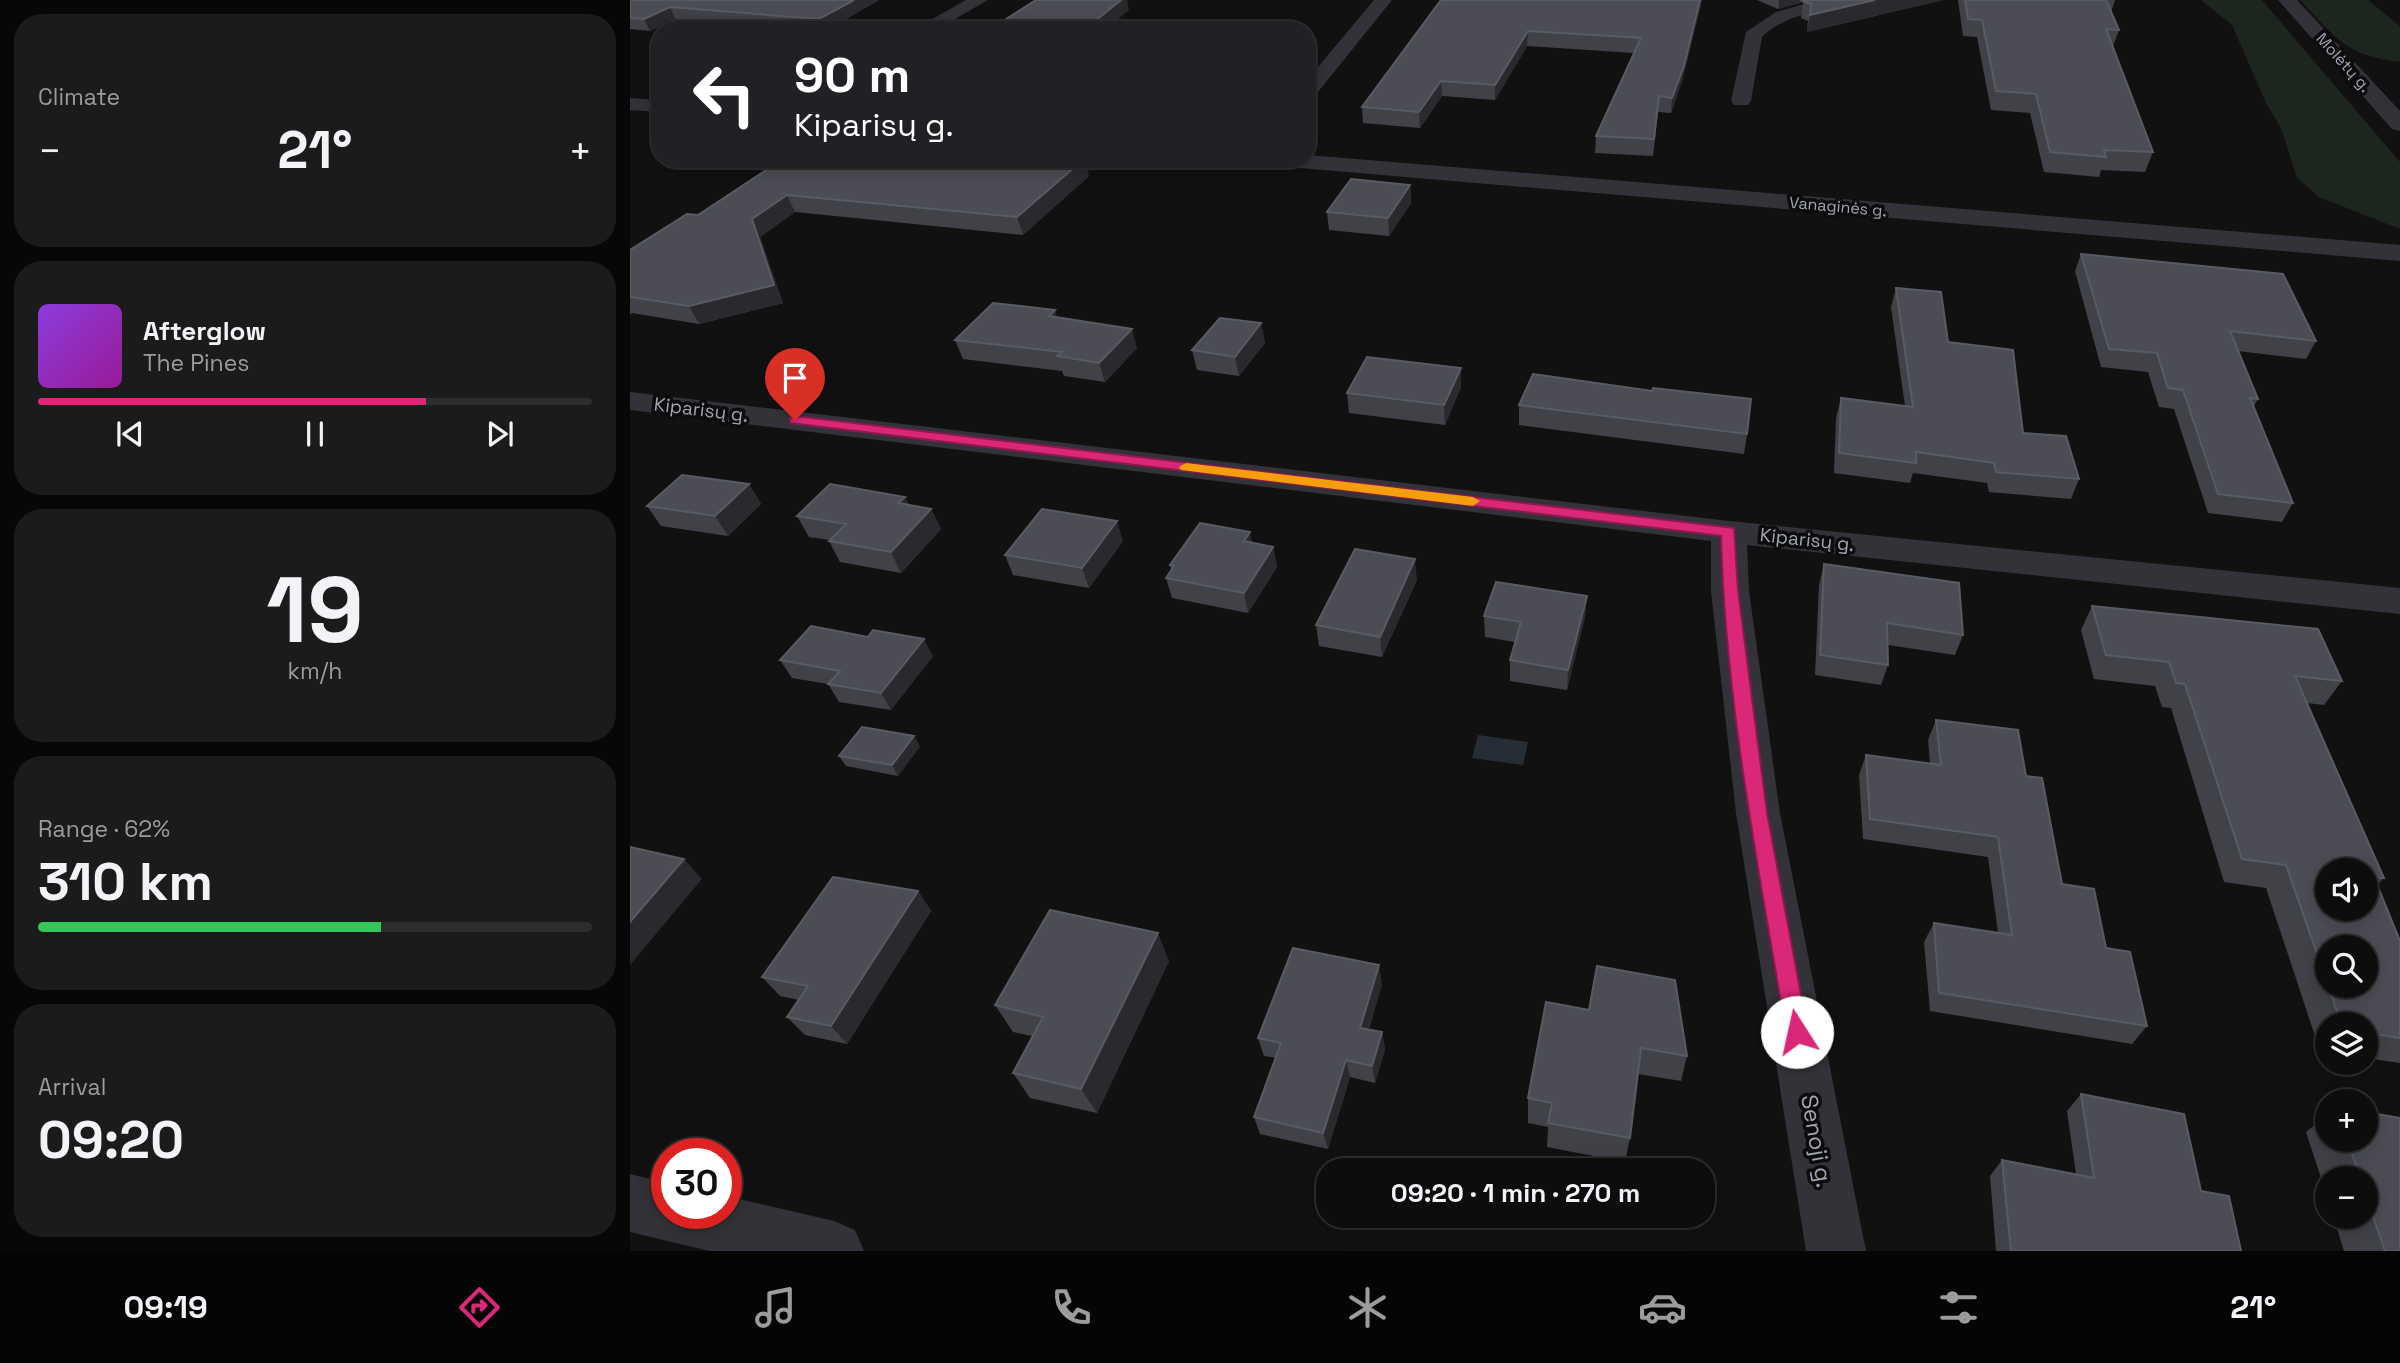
<!DOCTYPE html>
<html lang="en">
<head>
<meta charset="utf-8">
<style>
  :root { --surface:#0d0d0e; --page:#1b1b1c; --text:#f1f3f6; --muted:#9a9c9e; --line:#2d2d2e; --accent:#db2777 }
  body { margin:0; font-family:"Space Grotesk",sans-serif; background:var(--page); color:var(--text); height:100vh; display:flex; flex-direction:column; font-size:26px; white-space:nowrap }
  * { box-sizing:border-box; margin:0 }
  p { font-size:23px; color:var(--muted) }
  .icon { flex:none; width:38px; height:38px; fill:none; stroke:currentColor; stroke-width:2; stroke-linecap:round; stroke-linejoin:round }
  .map { position:relative; flex:1; overflow:hidden }
  .side { display:flex; flex-direction:column; gap:14px; padding:14px; background:#070708; width:630px }
  .side>* { flex:none }
  .hud { position:absolute; left:21px; top:21px; width:665px; height:147px; border-radius:28px; box-shadow:0 4px 18px #0003,0 0 0 2px var(--line); background:#202124; color:#fff; overflow:hidden }
  .buttons { position:absolute; left:1685px; top:858px; display:grid; gap:14px }
  .buttons a { display:grid; place-items:center; width:63px; height:63px; border-radius:50%; background:var(--surface); box-shadow:0 4px 18px #0003,0 0 0 2px var(--line); font-size:35px }
  .speed { position:absolute; left:21px; top:1138px; display:flex; gap:14px; font-size:35px; font-weight:700; text-align:center }
  .speed>* { display:grid; place-content:center; width:91px; height:91px; border-radius:50%; background:var(--surface); box-shadow:0 4px 18px #0003,0 0 0 2px var(--line); line-height:1 }
  .speed .limit { border:10px solid #d22; background:#fff; color:#111 }
  .pin { position:absolute; display:grid; place-items:center; width:60px; height:60px; color:#fff; margin:-72px -30px; border-radius:50% 50% 50% 0; rotate:-45deg; box-shadow:0 0 7px #0007 }
  .pin .icon { rotate:45deg }
  .me { position:absolute; width:77px; margin:-38px; rotate:350deg; stroke-linejoin:round; filter:drop-shadow(0 0 5px #0008) }
  .turn { display:flex; align-items:center; gap:24px; height:147px; padding:0 28px; font-size:32px }
  .turn .icon { width:91px; height:91px; stroke-width:2.5 }
  .turn b { display:block; font-size:49px; line-height:60px }
  .big { font-size:52px; font-weight:700; line-height:1.1 }
  .side .tile { flex:1; display:flex; flex-direction:column; justify-content:center; gap:10px; min-width:0; padding:0 24px; border-radius:28px; background:var(--page) }
  .side .dial { align-items:center; gap:0 }
  .dial b { font-size:91px; line-height:1 }
  .song { display:flex; align-items:center; gap:21px }
  .cover { width:84px; height:84px; border-radius:10px; background:linear-gradient(135deg,hsl(270 70% 55%),hsl(300 70% 35%)) }
  .played { height:7px; border-radius:4px; background:linear-gradient(90deg,var(--accent) 70%,var(--line) 70%) }
  .keys { display:flex; justify-content:space-around; direction:ltr }
  .heat { display:flex; justify-content:space-between; align-items:center; font-size:38px; direction:ltr }
  .charge { height:10px; border-radius:5px; background:linear-gradient(90deg,#34c759 62%,var(--line) 0) }
  .trip { position:absolute; left:686px; top:1158px; width:399px; height:70px; border-radius:28px; background:var(--surface); box-shadow:0 4px 18px #0003,0 0 0 2px var(--line); font-weight:700; line-height:70px; text-align:center }
  .tabs { display:flex; height:112px; justify-content:space-around; align-items:center; background:#050506; color:var(--muted) }
  .tabs .icon { width:49px; height:49px }
  .tabs .current { color:var(--accent) }
  .tabs b { font-size:32px; color:var(--text) }
  main { display:flex; flex:1; min-height:0 }
  .map>svg:first-child { display:block }
</style>
</head>
<body>
<main>
<section class="side">
<div class="tile"><p>Climate</p>
<div class="heat"><a>−</a><b class="big">21°</b><a>+</a></div>
</div>
<div class="tile">
<div class="song"><i class="cover"></i><div><b>Afterglow</b><p>The Pines</p></div></div>
<div class="played"></div>
<div class="keys"><svg class="icon" aria-label="previous" viewBox="0 0 24 24"><path d="M18 5L8 12l10 7zM5 5v14"/></svg><svg class="icon" aria-label="pause" viewBox="0 0 24 24"><path d="M8 5v14M16 5v14"/></svg><svg class="icon" aria-label="next" viewBox="0 0 24 24"><path d="M6 5l10 7-10 7zM19 5v14"/></svg></div>
</div>
<div class="tile dial"><b>19</b><p>km/h</p></div>
<div class="tile"><p>Range · 62%</p><b class="big">310 km</b><div class="charge"></div></div>
<div class="tile"><p>Arrival</p><b class="big">09:20</b></div>
</section>
<div class="map">
<svg width="1770" height="1251" viewBox="0 0 1770 1251">
  <rect width="100%" height="100%" fill="#111112"/>
  <!-- green -->
  <path fill="#1d251f" d="M1571,0H1632L1770,162V229L1689,197L1667,178L1651,128L1636,103L1602,25Z
    M1670,0H1738L1770,26V62C1716,56 1705,37 1670,0Z"/>
  <!-- water -->
  <path fill="#272d36" d="M848,735L898,742L893,765L842,758Z"/>
  <g fill="none" stroke-linecap="round" stroke-linejoin="round">
    <!-- street -->
    <path fill="#323238" fill-rule="evenodd" d="M336,0H358L306,30H283Z
      M744,0H762L684,97L677,99V80Z
      M1188,0H1223L1220,4C1190,11 1155,14 1132,37L1121,101L1118,105H1104L1101,101L1116,32L1146,12Z
      M1648,0H1667L1770,111V131L1762,129Z
      M0,98L30,100V112L0,110Z
      M677,155L1770,245V261L646,166L638,164L635,159H677Z
      M0,392L1099,521L1770,588V614L1117,545L1119,591L1150,813L1236,1251H1176L1106,813L1081,591V541L0,410Z
      M0,1174L37,1183V1213H96V1196L204,1221L225,1230L234,1251H79L0,1232Z"/>
  </g>
  <!-- wall -->
  <path fill="#414248" d="M0,0H249L197,30H173L46,19L20,31L0,29Z
    M811,0H1072L1052,81L1041,113L1028,112L1023,156L965,153L966,136L1004,53L897,46L865,100L812,96L790,128L733,123L732,107Z
    M1127,0H1313L1177,32L1178,21L1171,18L1173,2L1148,9Z
    M1328,0H1485L1481,12L1489,30L1483,46L1523,152L1515,172L1471,170L1469,177L1414,172L1400,113L1361,110L1347,37L1333,36Z
    M153,159L459,176L393,235L165,212L130,237L153,303L69,324L2,313L0,315V250L68,215Z
    M780,185L781,203L759,236L699,230L697,212Z
    M1451,254L1686,341L1676,359L1608,351L1628,399L1624,406L1663,503L1652,522L1578,513L1544,409L1529,407L1518,372L1471,367L1445,271Z
    M1266,288L1318,342L1393,433L1449,479L1441,499L1359,492L1357,483L1283,473L1280,483L1204,473L1206,418L1211,398L1275,406L1261,307Z
    M427,317L507,348L475,382L434,376L432,371L333,359L325,340Z
    M631,323L635,343L609,376L567,370L562,350Z
    M831,387L815,425L719,413L717,393Z
    M889,405L1117,434L1114,454L889,425Z
    M119,484L131,504L98,536L31,526L17,506Z
    M275,497L279,505L301,509L311,529L271,573L210,562L199,541L200,540L179,537L167,516Z
    M493,541L459,588L383,575L375,555Z
    M643,547L647,567L618,613L542,598L536,578L541,570L540,565Z
    M1194,564L1333,635L1325,655L1258,645V665L1251,685L1185,675L1189,585Z
    M787,580L752,657L689,646L686,625Z
    M957,596L955,617L937,690L880,681V660L885,642L855,637L854,616Z
    M1462,606L1712,681L1694,705L1677,703L1754,878L1747,885L1770,941V1063L1736,1058V1024H1698V1052L1690,1051L1636,888L1594,882L1541,708L1532,707L1525,686L1464,679L1451,630Z
    M303,656L261,710L209,702L198,684L162,678L150,660Z
    M1306,720L1396,776L1432,884L1476,948L1517,1026L1502,1044L1300,1011L1294,942L1304,923L1368,933L1358,857L1233,839L1229,775L1236,755L1300,763L1298,740Z
    M290,746L268,776L216,766L209,756Z
    M288,891L301,911L217,1044L175,1035L157,1017L169,1000L150,996L132,977Z
    M539,961L467,1113L400,1098L383,1073L402,1036L383,1032L365,1005Z
    M752,984L739,1029L752,1032L755,1050L745,1083L720,1077L698,1149L630,1134L624,1117L646,1058L634,1056L628,1038Z
    M916,1002L1057,1056L1051,1081L1008,1074L1000,1138L995,1162L917,1147L918,1127L898,1123V1098Z
    M1451,1094L1571,1191L1611,1251H1366L1360,1176L1372,1160L1446,1174L1437,1111Z
    M1698,1114V1139H1736L1770,1251H1714L1703,1216H1736V1178H1698V1199L1676,1132Z"/>
  <!-- shaded-wall -->
  <path fill="#2a2a2e" d="M224,0H249L197,30H193L189,19Z
    M491,0H497L499,10L476,29L479,27L480,30H461L460,25Z
    M1070,0H1072L1052,81L1041,113L1042,98Z
    M1149,0H1179L1148,9Z
    M1245,0H1313L1177,32L1180,15Z
    M40,7L46,19L20,31L14,19Z
    M898,31L897,46L865,100V85Z
    M811,81L812,96L790,128L789,112Z
    M454,159L459,176L393,235L387,217Z
    M780,185L781,203L759,236L758,218Z
    M157,195L165,212L130,237L153,303L69,324L59,306L122,219Z
    M425,310L431,329L419,316Z
    M631,323L635,343L609,376L605,357Z
    M502,329L507,348L475,382L469,363Z
    M831,368V387L815,425L814,405Z
    M119,484L131,504L98,536L85,516Z
    M275,497L284,517L268,503Z
    M301,509L311,529L271,573L261,552Z
    M487,521L493,541L459,588L452,568Z
    M620,532L624,553L614,541Z
    M643,547L647,567L618,613L614,593Z
    M785,559L787,580L752,657L750,637Z
    M957,596L955,617L937,690L938,670Z
    M294,639L303,656L261,710L251,693Z
    M284,736L290,746L268,776L262,765Z
    M54,859L72,879L0,965V922Z
    M288,891L301,911L217,1044L201,1026Z
    M528,933L539,961L467,1113L451,1089Z
    M749,965L752,984L734,1046L730,1028Z
    M752,1032L755,1050L745,1083L742,1066Z
    M716,1060L720,1077L698,1149L693,1133Z"/>
  <!-- building -->
  <path fill="#4c4d54" stroke="#595b63" stroke-width="2" fill-rule="evenodd" d="M0,0H224L189,19L40,7L14,19L0,18Z
    M406,0H491L460,25L479,27L475,30H359Z
    M811,0H1070L1054,66L1042,98L1029,96L1024,139L966,136L1011,38L898,31L865,85L811,81L789,112L732,107Z
    M1179,0H1245L1180,15L1181,4L1173,1Z
    M1335,0H1476L1489,30L1476,29L1523,152L1474,150L1476,157L1420,152L1406,94L1366,91L1352,20L1338,19Z
    M153,159H454L387,217L157,195L122,219L144,285L59,306L0,297V250L57,214L68,215Z
    M721,179L780,185L758,218L697,212Z
    M1451,254L1653,274L1686,341L1600,331L1628,399L1620,398L1663,503L1588,494L1553,390L1538,388L1527,353L1479,349Z
    M1266,288L1311,292L1318,342L1383,350L1393,433L1436,436L1449,479L1366,472L1364,463L1286,452V463L1209,453L1211,398L1283,407Z
    M363,303L425,310L419,316L502,329L469,363L427,356L432,352L325,340Z
    M590,318L631,323L605,357L562,350Z
    M737,357L831,368L814,405L717,393Z
    M903,374L1022,391L1023,388L1121,399L1117,434L889,405Z
    M52,475L119,484L85,516L17,506Z
    M200,484L275,497L268,503L301,509L261,552L199,541L216,524L167,516Z
    M412,509L487,521L452,568L375,555Z
    M570,523L620,532L614,541L643,547L614,593L536,578L544,566L540,565Z
    M725,549L785,559L750,637L686,625Z
    M1194,564L1329,583L1333,635L1257,623L1258,665L1190,655Z
    M866,582L957,596L938,670L880,660L891,622L854,616Z
    M1462,606L1688,629L1712,681L1665,676L1754,878L1744,877L1770,941V1038L1736,1033V1024H1711L1698,985H1736V947H1698V985L1656,865L1612,859L1555,684L1546,683L1539,662L1476,655ZM1698,870H1736V908H1698Z
    M181,626L238,637L243,630L294,639L251,693L198,684L210,671L150,660Z
    M1306,720L1388,730L1396,776L1412,778L1432,884L1464,889L1476,948L1500,952L1517,1026L1309,993L1304,923L1382,935L1368,837L1240,819L1236,755L1311,765Z
    M232,727L284,736L262,765L209,756Z
    M0,847L54,859L0,922Z
    M203,877L288,891L201,1026L157,1017L178,986L132,977Z
    M420,910L528,933L451,1089L383,1073L413,1017L365,1005Z
    M663,948L749,965L730,1028L752,1032L742,1066L716,1060L693,1133L624,1117L651,1043L628,1038Z
    M967,966L1045,980L1057,1056L1011,1048L1000,1138L918,1123L922,1103L898,1098L916,1002L959,1010Z
    M1451,1094L1554,1114L1571,1191L1599,1196L1611,1251H1381L1372,1160L1464,1178Z
    M1736,1112L1770,1118V1251H1755L1736,1196V1178H1730L1717,1139H1736Z"/>
  <!-- route -->
  <path fill="#db2777" stroke="#8e194d" stroke-width="2" d="M165,416L1104,528L1108,591L1137,813L1178,1032L1175,1039L1167,1042L1160,1039L1156,1032C1129,870 1095,700 1091,536L160,423V418Z"/>
  <!-- slow -->
  <path fill="#f59e0b" d="M556,463L843,497L850,501L843,506L551,470L549,467Z"/>
  <g text-anchor="middle" stroke-width="7" stroke-linejoin="round" paint-order="stroke">
    <!-- far-street labels -->
    <g font-size="16" fill="#a1a5b4" stroke="#0c0c0d">
      <text transform="translate(1714 62) rotate(48)" y="6">Molėtų g.</text>
      <text transform="translate(1208 206) rotate(5)" y="6">Vanaginės g.</text>
    </g>
    <!-- street labels -->
    <g font-size="19" fill="#a1a5b4" stroke="#0c0c0d">
      <text transform="translate(71 409) rotate(7)" y="7">Kiparisų g.</text>
      <text transform="translate(1177 539) rotate(6)" y="7">Kiparisų g.</text>
    </g>
    <!-- near-street labels -->
    <g font-size="23" fill="#a1a5b4" stroke="#0c0c0d">
      <text transform="translate(1187 1141) rotate(80)" y="8">Senoji g.</text>
    </g>
  </g>
</svg>
<div class="buttons">
<a><svg class="icon" aria-label="sound" viewBox="0 0 24 24"><path d="M4 9h4l5-4v14l-5-4H4zM17 9q2 3 0 6"/></svg></a>
<a><svg class="icon" aria-label="search" viewBox="0 0 24 24"><circle cx="10" cy="10" r="6"/><path d="M15 15l6 6"/></svg></a>
<a><svg class="icon" aria-label="layers" viewBox="0 0 24 24"><path d="M12 4l9 5-9 5-9-5zM3 14l9 5 9-5"/></svg></a>
<a>+</a>
<a>−</a>
</div>
<div class="speed"><div class="limit">30</div></div>
<div class="pin" style="left:165px;top:420px;background:#d93025"><svg class="icon" aria-label="arrive" viewBox="0 0 24 24"><path d="M6 21V4h12l-3 4 3 4H6"/></svg></div>
<svg class="me" style="left:1167px;top:1032px" viewBox="-20 -20 40 40"><circle r="19" fill="#fff"/><path d="M0-13L10 11 0 6-10 11z" fill="#db2777"/></svg>
<div class="trip">09:20 · 1 min · 270 m</div>
<div class="hud">
<div class="turn"><svg class="icon" aria-label="left" viewBox="0 0 24 24"><path d="M17 20v-9H6M10 6l-5 5 5 5"/></svg><div><b>90 m</b>Kiparisų g.</div></div>
</div>
</div>
</main>
<nav class="tabs">
<b>09:19</b>
<svg class="icon current" aria-label="directions" viewBox="0 0 24 24"><path d="M12 3l9 9-9 9-9-9zM9 14v-3h6M13 9l2 2-2 2"/></svg>
<svg class="icon" aria-label="music" viewBox="0 0 24 24"><path d="M9 18V5l10-2v13"/><circle cx="6" cy="18" r="3"/><circle cx="16" cy="16" r="3"/></svg>
<svg class="icon" aria-label="phone" viewBox="0 0 24 24"><path d="M5 4h4l2 5-3 2q2 4 5 5l2-3 5 2v4C11 20 4 13 5 4z"/></svg>
<svg class="icon" aria-label="climate" viewBox="0 0 24 24"><path d="M12 3v18M4 7l16 10M4 17L20 7"/></svg>
<svg class="icon" aria-label="car" viewBox="0 0 24 24"><path d="M5 17H2v-5l4-1 3-4h7l3 4 3 1v5h-3M9 17h6M6 11h13"/><circle cx="7" cy="17" r="2"/><circle cx="17" cy="17" r="2"/></svg>
<svg class="icon" aria-label="filters" viewBox="0 0 24 24"><path d="M4 7h16M4 17h16"/><circle cx="9" cy="7" r="2"/><circle cx="15" cy="17" r="2"/></svg>
<b>21°</b>
</nav>
</body>
</html>
